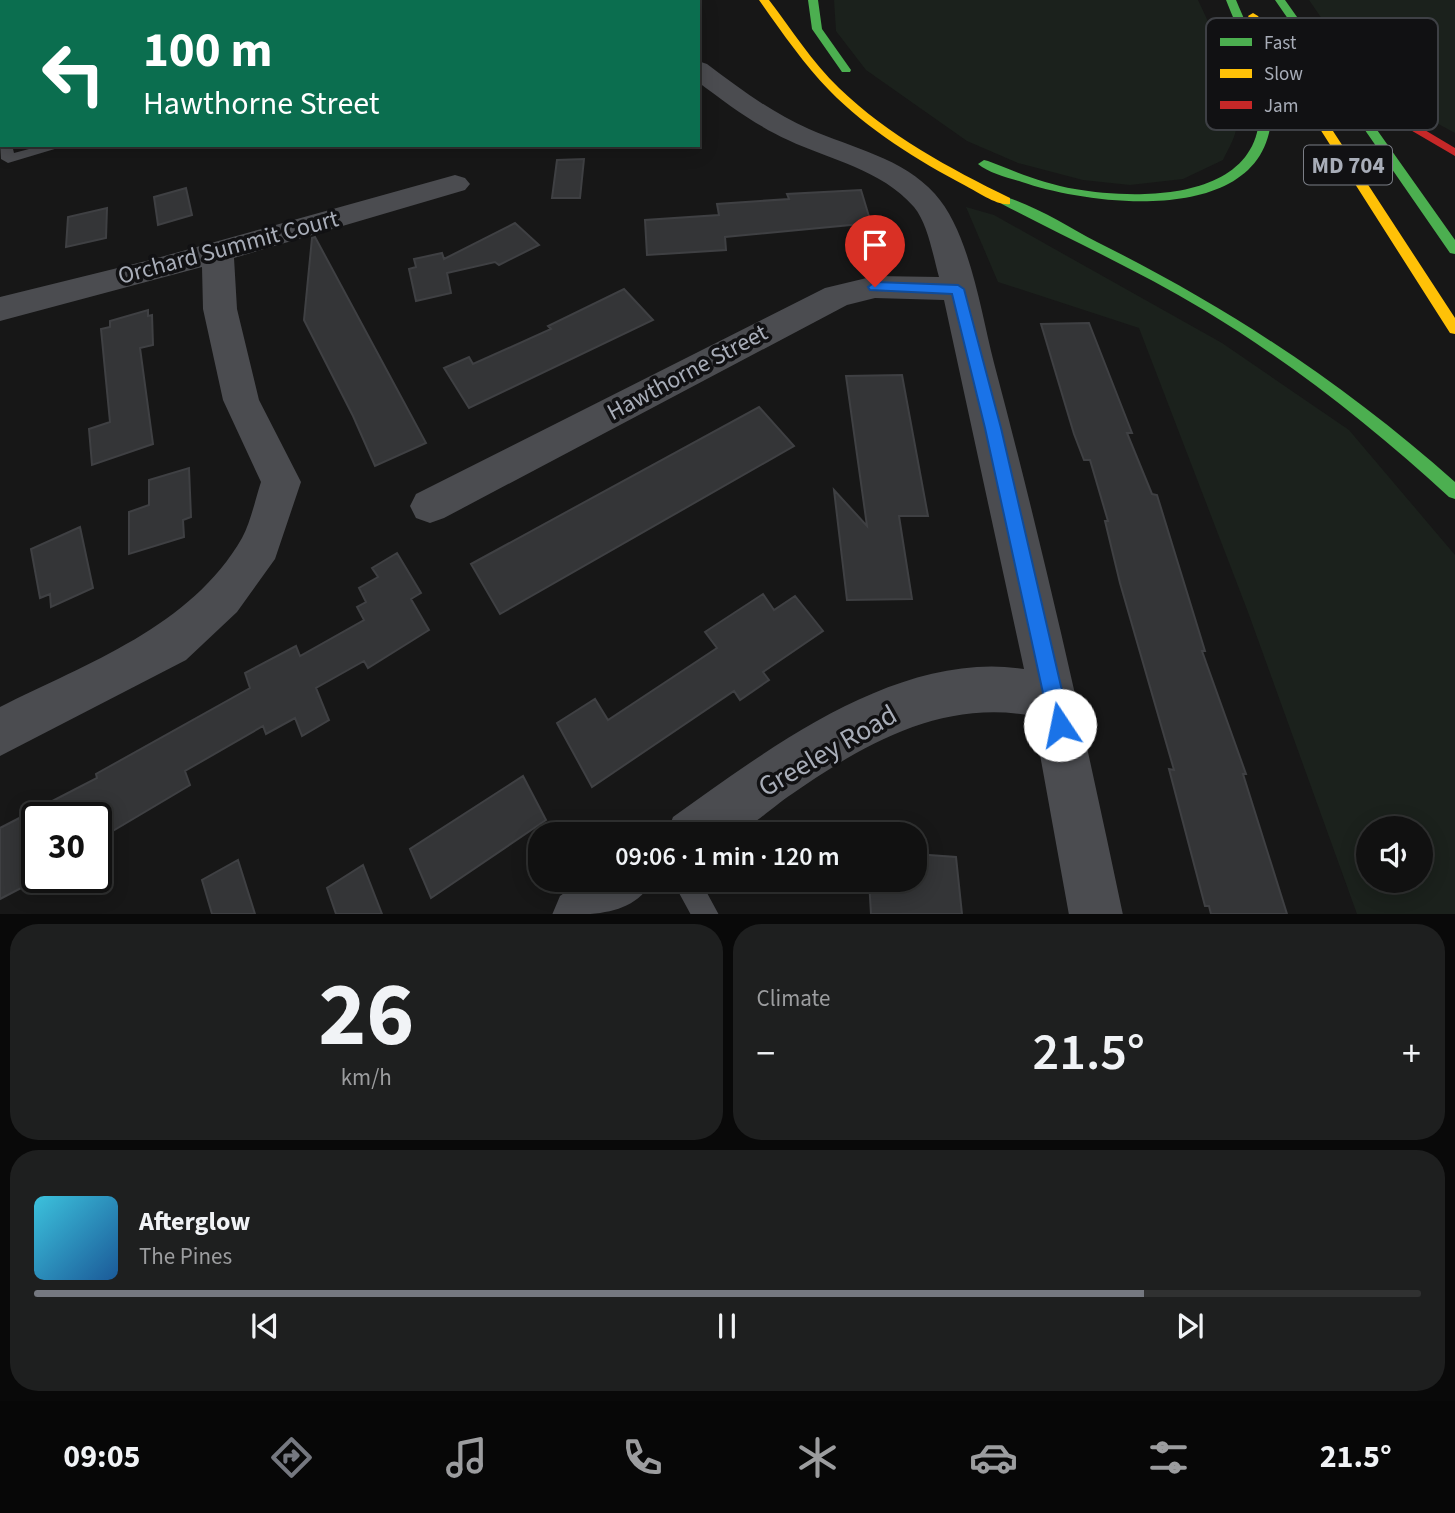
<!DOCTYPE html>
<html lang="en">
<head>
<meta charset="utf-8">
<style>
  :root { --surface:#111; --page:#1e1f1f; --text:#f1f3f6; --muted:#9c9d9f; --line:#303131; --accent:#757880 }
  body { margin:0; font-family:"Source Sans 3",sans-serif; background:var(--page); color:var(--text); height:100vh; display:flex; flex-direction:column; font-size:26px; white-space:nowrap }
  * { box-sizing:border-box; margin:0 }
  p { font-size:23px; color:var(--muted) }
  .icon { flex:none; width:38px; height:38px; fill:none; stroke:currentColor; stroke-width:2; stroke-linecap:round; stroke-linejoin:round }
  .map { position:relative; height:914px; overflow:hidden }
  .side { display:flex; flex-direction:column; gap:10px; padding:10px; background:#090909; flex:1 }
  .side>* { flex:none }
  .top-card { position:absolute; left:0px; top:0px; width:700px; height:147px; box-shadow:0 4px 18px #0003,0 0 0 2px var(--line); background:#0b6e4f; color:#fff; overflow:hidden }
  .buttons { position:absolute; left:1356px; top:816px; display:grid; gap:14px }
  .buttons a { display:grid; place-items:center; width:77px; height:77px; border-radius:50%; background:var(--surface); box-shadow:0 4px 18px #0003,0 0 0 2px var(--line); font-size:35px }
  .speed { position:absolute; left:21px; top:802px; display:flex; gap:14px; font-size:35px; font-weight:700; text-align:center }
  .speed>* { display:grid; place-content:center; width:91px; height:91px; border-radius:50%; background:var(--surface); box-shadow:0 4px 18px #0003,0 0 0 2px var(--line); line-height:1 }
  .speed .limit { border:4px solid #111; border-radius:10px; background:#fff; color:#111 }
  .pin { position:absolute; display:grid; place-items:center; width:60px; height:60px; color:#fff; margin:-72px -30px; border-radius:50% 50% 50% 0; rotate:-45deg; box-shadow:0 0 7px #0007 }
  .pin .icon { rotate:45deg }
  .me { position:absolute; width:77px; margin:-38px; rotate:349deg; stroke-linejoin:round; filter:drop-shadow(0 0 5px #0008) }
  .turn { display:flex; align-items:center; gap:24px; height:147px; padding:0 28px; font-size:32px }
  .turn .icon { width:91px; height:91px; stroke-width:2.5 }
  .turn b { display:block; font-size:49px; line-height:60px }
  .big { font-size:52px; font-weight:600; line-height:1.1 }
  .side .card { flex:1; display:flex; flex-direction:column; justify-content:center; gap:10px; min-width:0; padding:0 24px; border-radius:28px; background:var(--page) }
  .side .dial { align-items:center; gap:0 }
  .dial b { font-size:91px; line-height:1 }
  .song { display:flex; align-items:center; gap:21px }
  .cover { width:84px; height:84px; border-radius:10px; background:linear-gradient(135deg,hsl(190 70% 55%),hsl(210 70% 35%)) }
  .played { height:7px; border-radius:4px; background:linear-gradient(90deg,var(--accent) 80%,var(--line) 80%) }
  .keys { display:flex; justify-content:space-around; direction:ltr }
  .heat { display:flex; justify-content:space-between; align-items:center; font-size:38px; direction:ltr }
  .side .tiles { flex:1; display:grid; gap:10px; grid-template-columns:1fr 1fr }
  .card:last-child { grid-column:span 2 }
  .trip { position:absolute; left:528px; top:822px; width:399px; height:70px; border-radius:28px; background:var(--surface); box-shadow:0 4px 18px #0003,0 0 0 2px var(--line); font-weight:600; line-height:70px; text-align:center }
  .tabs { display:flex; height:112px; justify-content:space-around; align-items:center; background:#070707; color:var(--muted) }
  .tabs .icon { width:49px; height:49px }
  .tabs .on { color:var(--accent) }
  .tabs b { font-size:32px; color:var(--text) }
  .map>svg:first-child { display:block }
</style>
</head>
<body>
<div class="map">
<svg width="1455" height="915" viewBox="0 0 1455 915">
  <rect width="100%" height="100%" fill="#171717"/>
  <!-- green -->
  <path fill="#1b211c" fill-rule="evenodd" d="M834,0H1198C1213,32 1244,94 1236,130C1234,140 1227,151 1223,160L1183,179L1130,185L1083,180L1018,163L967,141L866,70L836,31Z
    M1309,0H1455V133L1431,120L1353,64Z
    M966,207L994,215L1222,343L1349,430L1455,555V914H1357L1248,612L1139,328L998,282ZM1368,828H1421V880H1368Z"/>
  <!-- building -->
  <path fill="#343537" stroke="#3f4043" stroke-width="2" d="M584,159L580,198H552L557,160Z
    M186,188L192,215L158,225L154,197Z
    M861,190L871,223L725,237L726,250L647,255L645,220L719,215L717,204L789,199L787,194Z
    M107,208L106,238L66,247L68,217Z
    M515,223L539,245L499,265L495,262L447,273L451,293L416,301L409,269L416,267L414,259L442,253L444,259Z
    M315,237L426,443L375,466L353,416L304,320L312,238Z
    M624,289L653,320L469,408L444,368L469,357L473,364L551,329L548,326Z
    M148,310V316L152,315L153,345L140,348L153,444L92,465L89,429L110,422L101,329L110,327V321Z
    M1089,323L1132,433H1127L1152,494L1157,495L1205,651H1202L1246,774H1243L1287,914H1211L1209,906H1205L1169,769L1174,770L1120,583L1105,521H1108L1090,460H1084L1074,434L1041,324Z
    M902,375L928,516H899L912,599L847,600L834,490L867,526L846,376Z
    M759,407L794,446L500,614L471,564Z
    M189,468L191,517L183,520L184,537L129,554V512L149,505V480Z
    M80,527L93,588L51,607L50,594L40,598L31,549Z
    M397,553L421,593L411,599L429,630L368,668L364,661L316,688L329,720L302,736L295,718L266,734L263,726L185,771L190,785L111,832L107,817H37V857L28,861L31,883L0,899V828L97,778L96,774L250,688L245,673L296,646L300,656L364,620L357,607L366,602L359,588L378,577L372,568Z
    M763,594L774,610L795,596L823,631L763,672L769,680L740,700L734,691L592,787L557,723L595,699L608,720L717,648L705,632Z
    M523,776L546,820L431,898L410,849Z
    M915,854L956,857L962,914H871L869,880H915Z
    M238,860L255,914H212L202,880Z
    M363,865L382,914H336L327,888Z"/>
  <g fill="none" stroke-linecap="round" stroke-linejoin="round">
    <!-- lane -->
    <path fill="#4b4c50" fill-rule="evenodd" d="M78,0H90L77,2Z
      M164,0H176L163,2Z
      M0,33H2V41H0Z
      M0,142L2,145H12L14,153L44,145H68L8,163L1,159Z
      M672,880H700L719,915H691Z"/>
    <!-- street -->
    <path fill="#4b4c50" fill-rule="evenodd" d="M636,0H660L661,2H638Z
      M698,61L707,64C739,88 772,113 809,129C852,148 903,158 935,194C970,233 981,313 994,363C1043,547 1084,729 1123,915H1069L1033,716C942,699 864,744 792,794C775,805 752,827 735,834C721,840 682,835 666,835L673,817C770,748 898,650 1024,669L944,300L875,298L847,305L444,518L430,523L416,518L410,506L416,494L825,288L875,276L939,277C933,256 928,224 914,207C881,169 830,160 788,140C755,125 726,103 698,82Z
      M455,175L465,178L470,184L465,190L234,258L237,309L259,400L301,482L275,559L237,612L186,660L0,756V707C87,663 191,627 242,538C251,521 255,500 261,482L223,400L203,309L202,267L0,321V297L150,260Z
      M582,880H653C634,915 596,915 552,915L560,896Z"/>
    <!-- fast -->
    <path fill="#4caf50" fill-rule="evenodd" d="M9,0H29L7,2Z
      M808,0H818L822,29L851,70L850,72H842L812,29Z
      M1226,0H1236C1252,39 1277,84 1270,128C1253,226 1089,205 1022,182C1008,178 989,173 978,164L984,160L988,161C1016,172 1045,184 1075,189C1132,199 1244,202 1258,128C1267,85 1241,39 1226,0Z
      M1275,0H1285L1455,240V254L1450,253Z
      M1006,197C1036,206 1069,227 1097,242C1228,307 1346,385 1455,482V499L1449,497C1373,427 1293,364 1204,310C1139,271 1069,239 1002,204L1000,201Z"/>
    <!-- slow -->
    <path fill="#ffc107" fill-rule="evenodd" d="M759,0H769C792,30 812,62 839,88C889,136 949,168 1010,198V204C997,206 978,192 966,186C917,160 868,130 829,90C803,63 781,31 759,0Z
      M1253,13L1258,16L1455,318V334L1450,333L1248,16Z"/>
    <!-- jam -->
    <path fill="#c62828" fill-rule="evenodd" d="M1354,79L1398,114L1455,148V156L1390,118L1350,84V80Z"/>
  </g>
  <!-- route -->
  <path fill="#1a73e8" stroke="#114b97" stroke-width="2" d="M875,282L958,285L964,289L1001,428L1070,725L1067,732L1060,735L1053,732L1050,725L985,428L952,294L870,290L868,287Z"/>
  <g text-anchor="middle" stroke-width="7" stroke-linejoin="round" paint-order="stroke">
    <!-- shield labels -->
    <rect fill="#111113" stroke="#7b7e86" stroke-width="2" x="1304" y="145.5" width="88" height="39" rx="5"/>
    <g font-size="23" font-weight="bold" fill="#a8adb8">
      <text x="1348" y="173">MD 704</text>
    </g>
    <!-- street labels -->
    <g font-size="24" fill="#a8adb8" stroke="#111113">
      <text transform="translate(228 247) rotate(-15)" y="8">Orchard Summit Court</text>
      <text transform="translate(687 372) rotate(-28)" y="8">Hawthorne Street</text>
    </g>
    <!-- near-street labels -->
    <g font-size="28" fill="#a8adb8" stroke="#111113">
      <text transform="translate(827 750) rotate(-30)" y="10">Greeley Road</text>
    </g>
  </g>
  <!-- legend -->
  <rect x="1206" y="18" width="232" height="112" rx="10" fill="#111113" stroke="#3e4045" stroke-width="2"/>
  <rect x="1220" y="38" width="32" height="8" fill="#4caf50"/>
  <rect x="1220" y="69" width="32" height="9" fill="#ffc107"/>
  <rect x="1220" y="101" width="32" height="8" fill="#c62828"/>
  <g font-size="19" fill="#a8adb8">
    <text x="1264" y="49">Fast</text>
    <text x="1264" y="80">Slow</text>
    <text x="1264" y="112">Jam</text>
  </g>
</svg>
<div class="buttons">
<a><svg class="icon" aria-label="sound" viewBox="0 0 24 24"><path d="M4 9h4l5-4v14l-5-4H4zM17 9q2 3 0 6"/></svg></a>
</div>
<div class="speed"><div class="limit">30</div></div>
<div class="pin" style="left:875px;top:287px;background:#d93025"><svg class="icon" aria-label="arrive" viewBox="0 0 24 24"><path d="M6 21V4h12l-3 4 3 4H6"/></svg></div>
<svg class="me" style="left:1060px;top:725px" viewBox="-20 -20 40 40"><circle r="19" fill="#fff"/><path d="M0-13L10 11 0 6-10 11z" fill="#1a73e8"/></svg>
<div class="trip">09:06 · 1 min · 120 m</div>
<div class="top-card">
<div class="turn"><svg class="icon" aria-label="left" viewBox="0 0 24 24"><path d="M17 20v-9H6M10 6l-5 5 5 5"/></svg><div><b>100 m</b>Hawthorne Street</div></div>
</div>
</div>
<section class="side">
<div class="tiles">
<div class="card dial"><b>26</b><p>km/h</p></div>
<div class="card"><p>Climate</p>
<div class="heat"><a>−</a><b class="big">21.5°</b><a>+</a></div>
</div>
<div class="card">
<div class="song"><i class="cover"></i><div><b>Afterglow</b><p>The Pines</p></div></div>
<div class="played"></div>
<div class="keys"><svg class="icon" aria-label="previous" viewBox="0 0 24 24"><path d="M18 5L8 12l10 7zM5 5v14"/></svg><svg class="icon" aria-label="pause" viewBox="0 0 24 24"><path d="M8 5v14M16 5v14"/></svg><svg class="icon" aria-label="next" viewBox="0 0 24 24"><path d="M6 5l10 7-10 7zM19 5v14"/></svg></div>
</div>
</div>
</section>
<nav class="tabs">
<b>09:05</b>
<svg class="icon on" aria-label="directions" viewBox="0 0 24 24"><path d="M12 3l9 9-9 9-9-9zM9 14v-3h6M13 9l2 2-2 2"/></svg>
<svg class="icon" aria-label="music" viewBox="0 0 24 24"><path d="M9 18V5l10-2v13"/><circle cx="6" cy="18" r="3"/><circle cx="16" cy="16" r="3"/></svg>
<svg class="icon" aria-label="phone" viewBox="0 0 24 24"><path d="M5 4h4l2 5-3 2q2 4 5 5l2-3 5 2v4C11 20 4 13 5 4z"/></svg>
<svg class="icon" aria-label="climate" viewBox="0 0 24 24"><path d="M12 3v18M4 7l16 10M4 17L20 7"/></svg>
<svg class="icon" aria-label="car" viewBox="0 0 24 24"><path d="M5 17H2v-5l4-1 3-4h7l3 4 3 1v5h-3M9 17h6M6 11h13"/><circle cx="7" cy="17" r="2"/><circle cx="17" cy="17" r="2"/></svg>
<svg class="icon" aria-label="filters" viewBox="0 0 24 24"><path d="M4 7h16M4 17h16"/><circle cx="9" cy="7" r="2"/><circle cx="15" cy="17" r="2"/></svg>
<b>21.5°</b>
</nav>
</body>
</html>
